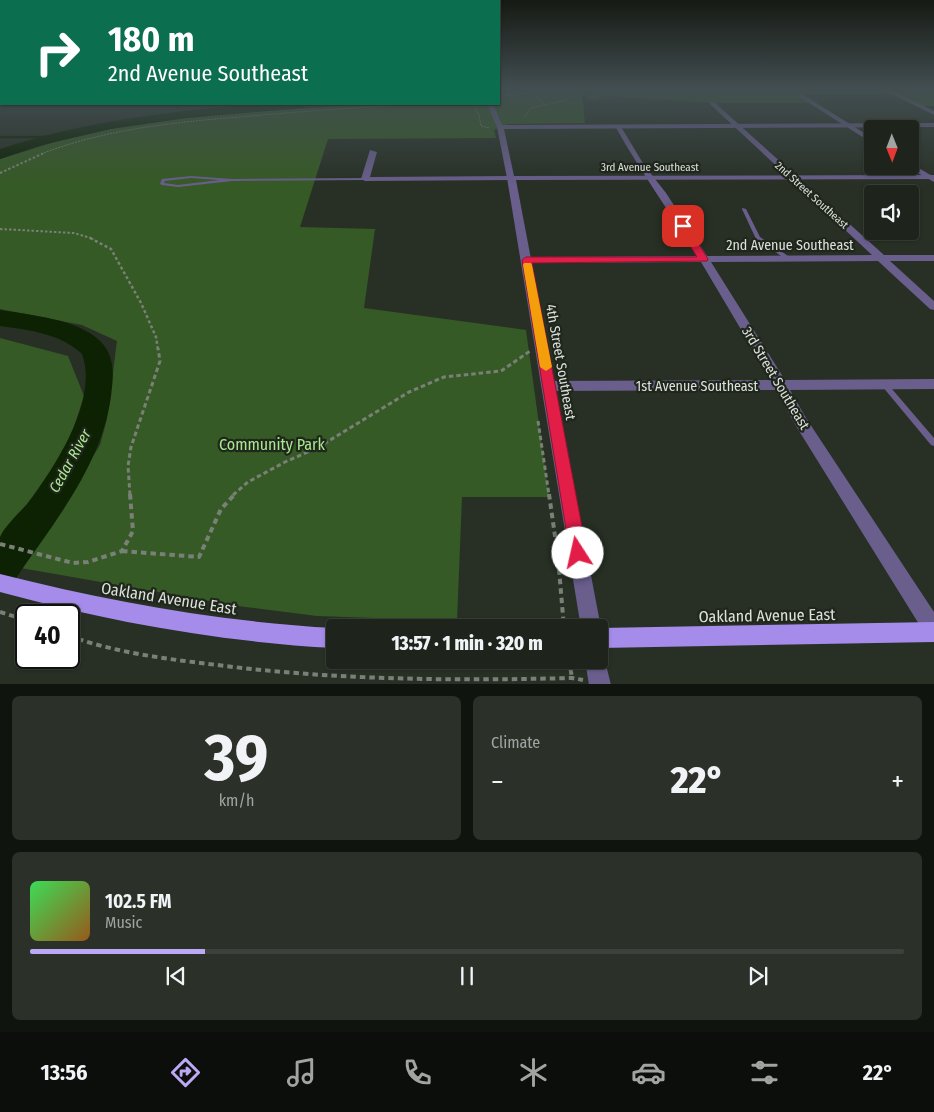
<!DOCTYPE html>
<html lang="en">
<head>
<meta charset="utf-8">
<style>
  :root { --surface:#1e241c; --page:#2b3029; --text:#f1f3f6; --muted:#a1a4a3; --line:#3c413b; --accent:#bca9f5 }
  body { margin:0; font-family:"Fira Sans Condensed",sans-serif; background:var(--page); color:var(--text); height:100vh; display:flex; flex-direction:column; font-size:19px; white-space:nowrap }
  * { box-sizing:border-box; margin:0 }
  p { font-size:16px; color:var(--muted) }
  .icon { flex:none; width:28px; height:28px; fill:none; stroke:currentColor; stroke-width:2; stroke-linecap:round; stroke-linejoin:round }
  .map { position:relative; height:684px; overflow:hidden }
  .details { display:flex; flex-direction:column; gap:12px; padding:12px; background:#10140f; flex:1 }
  .details>* { flex:none }
  .guide { position:absolute; left:0px; top:0px; width:500px; height:105px; box-shadow:0 1px 4px #0004,0 0 0 1px var(--line); background:#0b6e4f; color:#fff; overflow:hidden }
  .needle { width:32px; rotate:179deg }
  .controls { position:absolute; left:864px; top:120px; display:grid; gap:10px }
  .controls a { display:grid; place-items:center; width:55px; height:55px; border-radius:5px; background:var(--surface); box-shadow:0 1px 4px #0004,0 0 0 1px var(--line); font-size:25px }
  .speed { position:absolute; left:15px; top:604px; display:flex; gap:10px; font-size:25px; font-weight:700; text-align:center }
  .speed>* { display:grid; place-content:center; width:65px; height:65px; border-radius:50%; background:var(--surface); box-shadow:0 1px 4px #0004,0 0 0 1px var(--line); line-height:1 }
  .speed .limit { border:2px solid #111; border-radius:8px; background:#fff; color:#111 }
  .pin { position:absolute; display:grid; place-items:center; width:42px; height:42px; color:#fff; margin:-21px; border-radius:10px; box-shadow:0 2px 8px #0006 }
  .me { position:absolute; width:55px; margin:-28px; rotate:350deg; stroke-linejoin:round; filter:drop-shadow(0 0 4px #0008) }
  .turn { display:flex; align-items:center; gap:18px; height:105px; padding:0 25px; font-size:22px }
  .turn .icon { width:65px; height:65px; stroke-width:2.5 }
  .turn b { display:block; font-size:35px; line-height:42px }
  .big { font-size:38px; font-weight:800; line-height:1.1 }
  .details .card { flex:1; display:flex; flex-direction:column; justify-content:center; gap:8px; min-width:0; padding:0 18px; border-radius:8px; background:var(--page) }
  .details .dial { align-items:center; gap:0 }
  .dial b { font-size:65px; line-height:1 }
  .song { display:flex; align-items:center; gap:15px }
  .cover { width:60px; height:60px; border-radius:8px; background:linear-gradient(135deg,hsl(130 70% 55%),hsl(30 70% 35%)) }
  .played { height:5px; border-radius:2px; background:linear-gradient(90deg,var(--accent) 20%,var(--line) 20%) }
  .keys { display:flex; justify-content:space-around; direction:ltr }
  .heat { display:flex; justify-content:space-between; align-items:center; font-size:28px; direction:ltr }
  .details .tiles { flex:1; display:grid; gap:12px; grid-template-columns:1fr 1fr }
  .card:last-child { grid-column:span 2 }
  .trip { position:absolute; left:326px; top:619px; width:282px; height:50px; border-radius:5px; background:var(--surface); box-shadow:0 1px 4px #0004,0 0 0 1px var(--line); font-weight:800; line-height:50px; text-align:center }
  .tab-bar { display:flex; height:80px; justify-content:space-around; align-items:center; background:#0c0e0b; color:var(--muted) }
  .tab-bar .icon { width:35px; height:35px }
  .tab-bar .on { color:var(--accent) }
  .tab-bar b { font-size:22px; color:var(--text) }
  .map>svg:first-child { display:block }
</style>
</head>
<body>
<div class="map">
<svg width="934" height="685" viewBox="0 0 934 685">
  <rect width="100%" height="100%" fill="#283025"/>
  <!-- green -->
  <path fill="#365a25" d="M499,89H934V106H920L896,95H801L812,103H712L595,95L602,98L593,100L585,97L592,94H582L585,123L508,124L494,130L496,138L328,139L300,227L375,229L364,308L526,330L549,497H462L457,621L317,616L238,606L15,567L71,492L100,445L107,419L117,341L82,325L0,309V159L74,136L140,123L235,113L370,104H499Z
    M0,338L68,356L84,396L64,457L0,552Z"/>
  <g fill="none" stroke-linecap="round" stroke-linejoin="round">
    <!-- stream -->
    <path stroke="#0d2203" stroke-width="2.5" d="M0,137H54"/>
    <!-- river -->
    <path fill="#0d2203" fill-rule="evenodd" d="M259,104H308L302,108L187,118L111,129L42,145L0,159V149C85,121 171,111 259,104Z
      M0,310C30,315 78,319 100,341C113,353 114,371 112,387C106,461 54,522 14,581L0,587C0,577 0,544 0,537C4,527 20,512 27,504C54,468 99,401 82,354C60,333 28,330 0,326Z"/>
    <!-- path-far4 -->
    <path stroke="#798077" stroke-width="1" stroke-dasharray="2 1" stroke-linecap="butt" d="M695,89L699,93
      M537,93L538,99L544,104
      M499,96L577,89
      M473,104L479,115L481,126L490,128
      M524,117L531,108L567,100L570,95L566,91
      M41,154C108,128 179,122 250,116C307,111 364,107 421,104"/>
    <!-- path-far3 -->
    <path stroke="#798077" stroke-width="2" stroke-dasharray="2.5 2" stroke-linecap="butt" d="M0,173L44,153
      M0,229L74,233L94,239"/>
    <!-- path-far2 -->
    <path stroke="#798077" stroke-width="2.5" stroke-dasharray="3 2.5" stroke-linecap="butt" d="M90,238L111,249L141,303L156,337L158,350"/>
    <!-- path-far1 -->
    <path stroke="#798077" stroke-width="3" stroke-dasharray="4.5 3" stroke-linecap="butt" d="M538,421L549,495
      M130,495L128,466L131,447L160,361L158,348
      M233,495L248,482L285,462L317,448L409,392L444,377L501,371L530,351"/>
    <!-- path -->
    <path stroke="#798077" stroke-width="4" stroke-dasharray="5.5 4" stroke-linecap="butt" d="M549,494L558,557L564,628
      M0,544L73,563L88,562L122,551L133,531L130,494
      M122,551L199,557L221,509L235,494
      M0,612L26,620
      M69,636C117,653 167,659 217,665C335,680 453,681 572,678L583,680
      M569,660L572,678"/>
    <!-- service -->
    <path fill="#695e8c" fill-rule="evenodd" d="M191,176L232,179L365,178L367,179L365,180L232,181L178,187L162,185L160,184L162,179ZM191,178L219,180L178,185L164,183L165,181Z
      M742,208L746,209L760,237L791,258V260H787L756,239L742,209Z
      M882,382H886L934,438V446L931,445L882,386L881,384Z"/>
    <!-- minor -->
    <path fill="#695e8c" fill-rule="evenodd" d="M798,94H802L872,138V143L798,96Z
      M710,102H714L884,255H934V261H890L934,301V310L930,309L878,261L711,262L785,380L934,379V389L790,390L806,418L934,612V640L927,637L796,426L776,390L549,391L544,389L542,386L544,383L549,381L771,380L701,262L526,263L521,260L526,257L697,256C670,212 640,171 615,126L616,125H620L644,165L666,193L707,256L872,255L710,104Z
      M370,150L377,152L370,177L511,176L515,178L511,180L365,181L361,179Z
      M910,163L934,177V182L907,167L910,166Z"/>
    <!-- tertiary -->
    <path fill="#695e8c" fill-rule="evenodd" d="M882,89H889L934,111V115Z
      M487,104H493L502,125L934,123V127L504,129L514,176L934,175V179L516,180L601,628L600,631V628H581L507,178L497,127Z
      M600,651L603,653L611,685H589L585,660H600Z"/>
    <!-- primary -->
    <path fill="#a58bea" fill-rule="evenodd" d="M0,574C111,602 221,622 335,628V648C221,642 110,622 0,592Z
      M934,622V642L600,648V628Z"/>
    <!-- path-bridge -->
    <path stroke="#798077" stroke-width="1" stroke-dasharray="2 1" stroke-linecap="butt" d="M562,89L566,91"/>
  </g>
  <!-- sky -->
  <linearGradient id="sky" x2="0" y2="1"><stop stop-color="#161a14"/><stop offset="0.48" stop-color="#424e51"/><stop offset="1" stop-color="#424e51" stop-opacity="0"/></linearGradient>
  <rect width="934" height="185" fill="url(#sky)"/>
  <!-- route -->
  <path fill="#e11d48" stroke="#92132f" d="M680,224H686L708,259L707,261L532,263L587,553L584,559L578,561L572,559L570,553L522,260L526,257H697L678,226Z"/>
  <!-- slow -->
  <path fill="#f59e0b" d="M524,263H531L532,265L552,367L546,371L540,367L523,265Z"/>
  <g text-anchor="middle" stroke-width="4.5" stroke-linejoin="round" paint-order="stroke">
    <!-- far-street labels -->
    <g font-size="11" fill="#dde1db" stroke="#1f261c">
      <text x="650" y="171">3rd Avenue Southeast</text>
      <text transform="translate(812 195) rotate(42)" y="4">2nd Street Southeast</text>
    </g>
    <!-- street labels -->
    <g font-size="14" fill="#dde1db" stroke="#1f261c">
      <text x="790" y="250">2nd Avenue Southeast</text>
      <text transform="translate(561 362) rotate(80)" y="5">4th Street Southeast</text>
      <text transform="translate(776 378) rotate(59)" y="5">3rd Street Southeast</text>
      <text x="697" y="391">1st Avenue Southeast</text>
    </g>
    <!-- water labels -->
    <g font-size="15" font-style="italic" fill="#ace991" stroke="#1f261c">
      <text transform="translate(70 461) rotate(-61)" y="5">Cedar River</text>
    </g>
    <!-- near-park labels -->
    <g font-size="16" fill="#a9e68e" stroke="#1f261c">
      <text x="272" y="450">Community Park</text>
    </g>
    <!-- near-street labels -->
    <g font-size="16" fill="#dde1db" stroke="#1f261c">
      <text transform="translate(169 598) rotate(9)" y="6">Oakland Avenue East</text>
      <text transform="translate(767 615) rotate(-1)" y="6">Oakland Avenue East</text>
    </g>
  </g>
</svg>
<div class="controls">
<a><svg class="needle" viewBox="-14 -14 28 28"><path d="M0-13l5 13h-10z" fill="#e53935"/><path d="M0 13l5-13h-10z" fill="#a1a4a3"/></svg></a>
<a><svg class="icon" aria-label="sound" viewBox="0 0 24 24"><path d="M4 9h4l5-4v14l-5-4H4zM17 9q2 3 0 6"/></svg></a>
</div>
<div class="speed"><div class="limit">40</div></div>
<div class="pin" style="left:683px;top:226px;background:#d93025"><svg class="icon" aria-label="arrive" viewBox="0 0 24 24"><path d="M6 21V4h12l-3 4 3 4H6"/></svg></div>
<svg class="me" style="left:578px;top:553px" viewBox="-20 -20 40 40"><circle r="19" fill="#fff"/><path d="M0-13L10 11 0 6-10 11z" fill="#e11d48"/></svg>
<div class="trip">13:57 · 1 min · 320 m</div>
<div class="guide">
<div class="turn"><svg class="icon" aria-label="right" viewBox="0 0 24 24"><path d="M7 20v-9h11M14 6l5 5-5 5"/></svg><div><b>180 m</b>2nd Avenue Southeast</div></div>
</div>
</div>
<section class="details">
<div class="tiles">
<div class="card dial"><b>39</b><p>km/h</p></div>
<div class="card"><p>Climate</p>
<div class="heat"><a>−</a><b class="big">22°</b><a>+</a></div>
</div>
<div class="card">
<div class="song"><i class="cover"></i><div><b>102.5 FM</b><p>Music</p></div></div>
<div class="played"></div>
<div class="keys"><svg class="icon" aria-label="previous" viewBox="0 0 24 24"><path d="M18 5L8 12l10 7zM5 5v14"/></svg><svg class="icon" aria-label="pause" viewBox="0 0 24 24"><path d="M8 5v14M16 5v14"/></svg><svg class="icon" aria-label="next" viewBox="0 0 24 24"><path d="M6 5l10 7-10 7zM19 5v14"/></svg></div>
</div>
</div>
</section>
<nav class="tab-bar">
<b>13:56</b>
<svg class="icon on" aria-label="directions" viewBox="0 0 24 24"><path d="M12 3l9 9-9 9-9-9zM9 14v-3h6M13 9l2 2-2 2"/></svg>
<svg class="icon" aria-label="music" viewBox="0 0 24 24"><path d="M9 18V5l10-2v13"/><circle cx="6" cy="18" r="3"/><circle cx="16" cy="16" r="3"/></svg>
<svg class="icon" aria-label="phone" viewBox="0 0 24 24"><path d="M5 4h4l2 5-3 2q2 4 5 5l2-3 5 2v4C11 20 4 13 5 4z"/></svg>
<svg class="icon" aria-label="climate" viewBox="0 0 24 24"><path d="M12 3v18M4 7l16 10M4 17L20 7"/></svg>
<svg class="icon" aria-label="car" viewBox="0 0 24 24"><path d="M5 17H2v-5l4-1 3-4h7l3 4 3 1v5h-3M9 17h6M6 11h13"/><circle cx="7" cy="17" r="2"/><circle cx="17" cy="17" r="2"/></svg>
<svg class="icon" aria-label="filters" viewBox="0 0 24 24"><path d="M4 7h16M4 17h16"/><circle cx="9" cy="7" r="2"/><circle cx="15" cy="17" r="2"/></svg>
<b>22°</b>
</nav>
</body>
</html>
